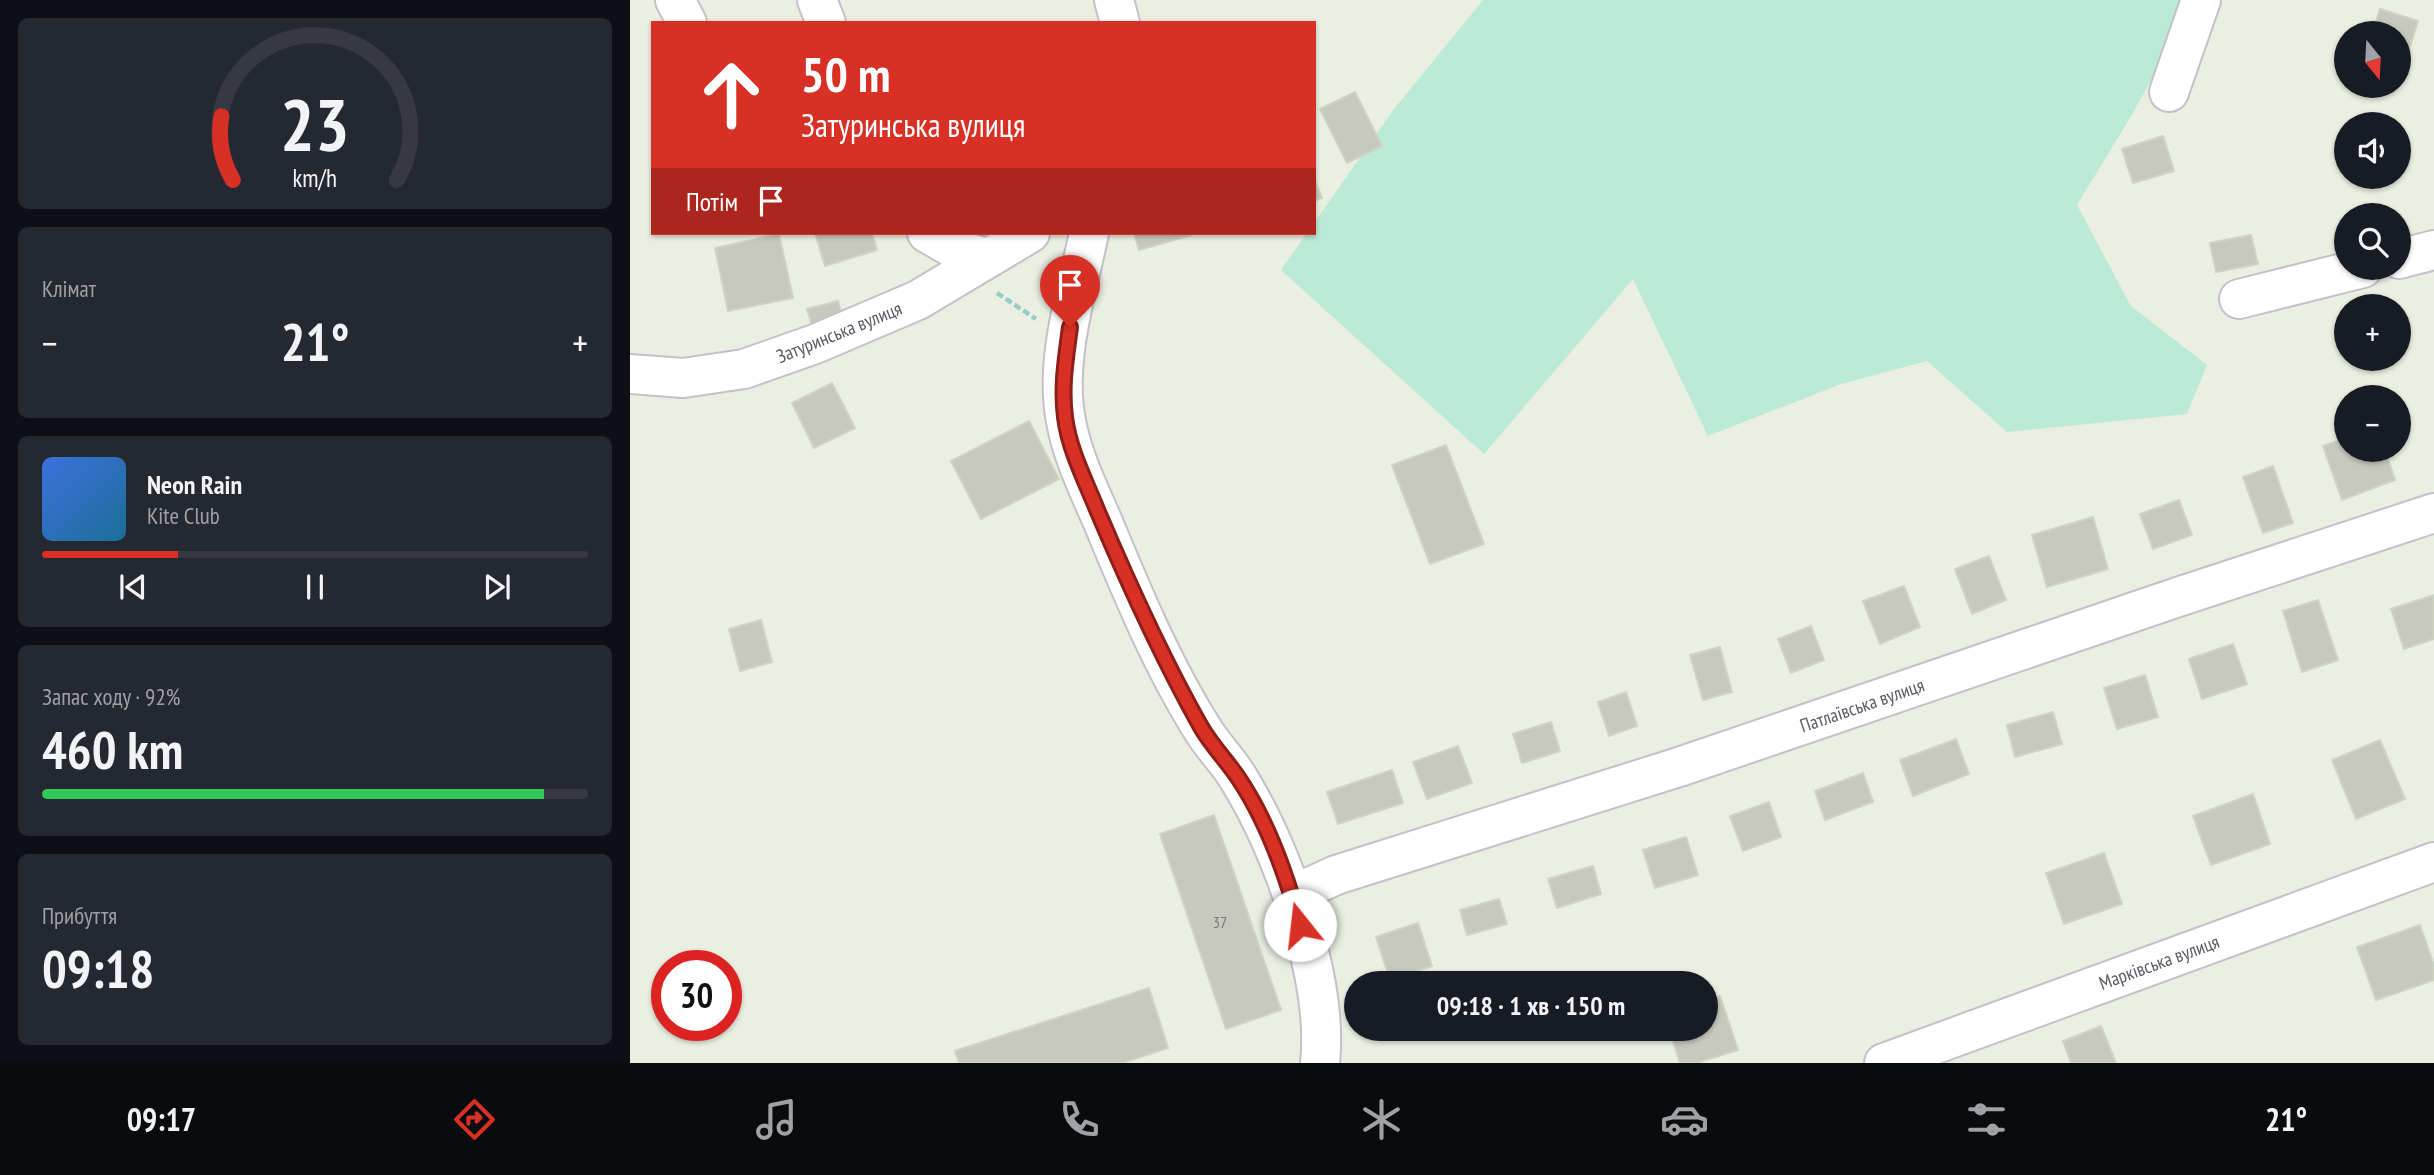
<!DOCTYPE html>
<html lang="uk">
<head>
<meta charset="utf-8">
<style>
  :root { --surface:#171b24; --page:#242831; --text:#f1f3f6; --muted:#9ea1a6; --line:#363941; --accent:#d93025 }
  body { margin:0; font-family:"PT Sans Narrow",sans-serif; background:var(--page); color:var(--text); height:100vh; display:flex; flex-direction:column; font-size:26px; white-space:nowrap }
  * { box-sizing:border-box; margin:0 }
  p { font-size:23px; color:var(--muted) }
  .icon { flex:none; width:38px; height:38px; fill:none; stroke:currentColor; stroke-width:2; stroke-linecap:round; stroke-linejoin:round }
  .map { position:relative; flex:1; overflow:hidden }
  .drawer { display:flex; flex-direction:column; gap:18px; padding:18px; background:#0d0f14; width:630px }
  .drawer>* { flex:none }
  .hud { position:absolute; left:21px; top:21px; width:665px; height:214px; border-radius:0px; box-shadow:0 2px 5px #0004; background:#d93025; color:#fff; overflow:hidden }
  .needle { width:46px; rotate:162deg }
  .tools { position:absolute; left:1704px; top:21px; display:grid; gap:14px }
  .tools a { display:grid; place-items:center; width:77px; height:77px; border-radius:50%; background:var(--surface); box-shadow:0 2px 5px #0004; font-size:35px }
  .speed { position:absolute; left:21px; top:950px; display:flex; gap:14px; font-size:35px; font-weight:700; text-align:center }
  .speed>* { display:grid; place-content:center; width:91px; height:91px; border-radius:50%; background:var(--surface); box-shadow:0 2px 5px #0004; line-height:1 }
  .speed .limit { border:10px solid #d22; background:#fff; color:#111 }
  .pin { position:absolute; display:grid; place-items:center; width:60px; height:60px; color:#fff; margin:-72px -30px; border-radius:50% 50% 50% 0; rotate:-45deg; box-shadow:0 0 7px #0007 }
  .pin .icon { rotate:45deg }
  .me { position:absolute; width:77px; margin:-38px; rotate:344deg; stroke-linejoin:round; filter:drop-shadow(0 0 5px #0008) }
  .turn { display:flex; align-items:center; gap:24px; height:147px; padding:0 35px; font-size:32px }
  .turn .icon { width:91px; height:91px; stroke-width:2.5 }
  .turn b { display:block; font-size:49px; line-height:60px }
  .then { display:flex; align-items:center; height:66px; padding:0 35px; background:#0003; gap:14px; font-size:26px }
  .big { font-size:52px; font-weight:600; line-height:1.1 }
  .drawer .tile { flex:1; display:flex; flex-direction:column; justify-content:center; gap:10px; min-width:0; padding:0 24px; border-radius:10px; background:var(--page) }
  .drawer .dial { align-items:center; gap:0 }
  .dial svg { height:182px; overflow:visible; fill:none; stroke:var(--line); stroke-width:7; stroke-linecap:round; text-anchor:middle }
  .dial text { fill:var(--text); stroke:none }
  .song { display:flex; align-items:center; gap:21px }
  .cover { width:84px; height:84px; border-radius:10px; background:linear-gradient(135deg,hsl(220 70% 55%),hsl(200 70% 35%)) }
  .played { height:7px; border-radius:4px; background:linear-gradient(90deg,var(--accent) 25%,var(--line) 25%) }
  .keys { display:flex; justify-content:space-around; direction:ltr }
  .heat { display:flex; justify-content:space-between; align-items:center; font-size:38px; direction:ltr }
  .charge { height:10px; border-radius:5px; background:linear-gradient(90deg,#34c759 92%,var(--line) 0) }
  .trip { position:absolute; left:714px; top:971px; width:374px; height:70px; border-radius:35px; background:var(--surface); box-shadow:0 2px 5px #0004; font-weight:600; line-height:70px; text-align:center }
  .dock { display:flex; height:112px; justify-content:space-around; align-items:center; background:#090b0e; color:var(--muted) }
  .dock .icon { width:49px; height:49px }
  .dock .selected { color:var(--accent) }
  .dock b { font-size:32px; color:var(--text) }
  main { display:flex; flex:1; min-height:0 }
  .map>svg:first-child { display:block }
</style>
</head>
<body>
<main>
<section class="drawer">
<div class="tile dial"><svg viewBox="0 0 100 80">
<path d="M14 69A42 42 0 1 1 86 69"/>
<path d="M14 69A42 42 0 0 1 9 41" stroke="#d93025"/>
<text x="50" y="56" font-size="32" font-weight="700">23</text>
<text x="50" y="72" font-size="11">km/h</text>
</svg></div>
<div class="tile"><p>Клімат</p>
<div class="heat"><a>−</a><b class="big">21°</b><a>+</a></div>
</div>
<div class="tile">
<div class="song"><i class="cover"></i><div><b>Neon Rain</b><p>Kite Club</p></div></div>
<div class="played"></div>
<div class="keys"><svg class="icon" aria-label="previous" viewBox="0 0 24 24"><path d="M18 5L8 12l10 7zM5 5v14"/></svg><svg class="icon" aria-label="pause" viewBox="0 0 24 24"><path d="M8 5v14M16 5v14"/></svg><svg class="icon" aria-label="next" viewBox="0 0 24 24"><path d="M6 5l10 7-10 7zM19 5v14"/></svg></div>
</div>
<div class="tile"><p>Запас ходу · 92%</p><b class="big">460 km</b><div class="charge"></div></div>
<div class="tile"><p>Прибуття</p><b class="big">09:18</b></div>
</section>
<div class="map">
<svg width="1804" height="1063" viewBox="0 0 1804 1063">
  <rect width="100%" height="100%" fill="#eaefe2"/>
  <!-- green -->
  <path fill="#bbead6" d="M853,0H1554L1557,14L1503,113L1447,205L1501,306L1577,365L1557,414L1377,432L1297,361L1211,384L1078,436L1003,279L854,454L651,270L677,233H684V223L764,109Z"/>
  <!-- building -->
  <path fill="#c7c9bf" stroke="#cfd4c0" stroke-width="2" d="M1750,9L1788,21L1773,69L1769,68V33H1742Z
    M725,92L752,146L717,163L690,109Z
    M1533,136L1544,171L1503,183L1492,149Z
    M684,178L692,198L684,201Z
    M185,233H242L247,250L195,266Z
    M504,233H562V235L509,250Z
    M149,234L163,298L98,311L85,248Z
    M1621,235L1628,264L1586,272L1580,243Z
    M208,301L213,320L183,329L177,309Z
    M202,383L225,428L184,448L162,403Z
    M399,421L429,479L351,519L321,461Z
    M1717,438V450H1755L1765,480L1712,500L1693,446Z
    M816,445L854,544L800,564L762,465Z
    M1643,466L1663,523L1633,533L1613,477Z
    M1549,500L1562,535L1523,549L1510,514Z
    M1463,517L1478,569L1417,587L1402,535Z
    M1359,556L1376,600L1342,614L1325,569Z
    M1274,586L1290,627L1250,644L1233,601Z
    M1804,595V639L1774,649L1761,609Z
    M1688,600L1708,660L1672,672L1653,611Z
    M131,620L142,662L110,671L99,629Z
    M1181,626L1194,660L1161,673L1148,639Z
    M1603,644L1617,684L1572,699L1559,659Z
    M1090,647L1102,692L1073,700L1060,655Z
    M1515,675L1528,717L1487,729L1474,688Z
    M996,692L1007,726L979,736L968,702Z
    M1423,712L1432,744L1385,757L1377,725Z
    M921,722L930,751L892,763L883,734Z
    M1326,739L1339,774L1283,796L1270,760Z
    M1750,740L1775,799L1726,819L1702,760Z
    M828,746L842,783L797,799L783,762Z
    M762,770L773,803L708,824L697,792Z
    M1233,773L1243,802L1195,820L1185,791Z
    M1623,794L1640,844L1581,865L1563,816Z
    M1139,802L1151,837L1113,851L1100,816Z
    M584,815L651,1010L596,1029L530,834Z
    M1056,837L1068,875L1025,888L1013,850Z
    M1474,853L1492,904L1434,924L1416,873Z
    M963,866L971,894L927,908L918,879Z
    M869,899L877,924L837,935L830,910Z
    M788,923L802,966L760,980L746,937Z
    M1790,925L1804,965V980L1746,1000L1727,947Z
    M519,988L538,1048L492,1063H329L325,1051Z
    M1090,996L1108,1050L1066,1063H1050L1039,1029H1076V1000Z
    M1471,1026L1486,1063H1441L1433,1041Z"/>
  <g fill="none" stroke-linecap="round" stroke-linejoin="round">
    <!-- minor casing -->
    <g stroke="#c3c1ca" stroke-width="42">
      <path id="minor" d="M45,0L57,23
        M187,0L196,23
        M484,0L490,23
        M1539,92L1571,0
        M297,233L323,248L356,258
        M459,233C447,292 424,360 436,421C442,455 458,488 472,520C501,590 532,665 573,730C584,748 600,763 610,781C653,852 699,980 690,1063
        M1769,259L1804,250
        M1609,299L1733,268
        M0,374L53,378L114,369L185,344L288,300L400,233
        M664,903L680,887L706,875L1049,767L1548,597L1804,513
        M1254,1063L1804,862"/>
    </g>
    <!-- path -->
    <path stroke="#95cdc5" stroke-width="4.5" stroke-dasharray="7 3.5" stroke-linecap="butt" d="M367,293L406,319"/>
    <!-- minor -->
    <use href="#minor" stroke="#fff" stroke-width="38"/>
  </g>
  <g fill="none" stroke-linecap="round" stroke-linejoin="round">
    <!-- route casing -->
    <g stroke="#8d1f18" stroke-width="18">
      <path id="route" d="M440,327C436,358 431,386 435,417C439,450 456,482 468,512C499,585 532,658 571,727C582,746 597,761 609,779C637,821 657,877 670,925"/>
    </g>
    <!-- route -->
    <use href="#route" stroke="#d93025" stroke-width="12"/>
  </g>
  <g text-anchor="middle" stroke-width="7" stroke-linejoin="round" paint-order="stroke">
    <!-- number labels -->
    <g font-size="16" fill="#77767c">
      <text x="590" y="928">37</text>
    </g>
    <!-- street labels -->
    <g font-size="19" fill="#5c5a65" stroke="#fff">
      <text transform="translate(209 332) rotate(-22)" y="7">Затуринська вулиця</text>
      <text transform="translate(1232 705) rotate(-19)" y="7">Патлаївська вулиця</text>
      <text transform="translate(1529 962) rotate(-20)" y="7">Марківська вулиця</text>
    </g>
  </g>
</svg>
<div class="tools">
<a><svg class="needle" viewBox="-14 -14 28 28"><path d="M0-13l5 13h-10z" fill="#e53935"/><path d="M0 13l5-13h-10z" fill="#9ea1a6"/></svg></a>
<a><svg class="icon" aria-label="sound" viewBox="0 0 24 24"><path d="M4 9h4l5-4v14l-5-4H4zM17 9q2 3 0 6"/></svg></a>
<a><svg class="icon" aria-label="search" viewBox="0 0 24 24"><circle cx="10" cy="10" r="6"/><path d="M15 15l6 6"/></svg></a>
<a>+</a>
<a>−</a>
</div>
<div class="speed"><div class="limit">30</div></div>
<div class="pin" style="left:440px;top:327px;background:#d93025"><svg class="icon" aria-label="arrive" viewBox="0 0 24 24"><path d="M6 21V4h12l-3 4 3 4H6"/></svg></div>
<svg class="me" style="left:670px;top:925px" viewBox="-20 -20 40 40"><circle r="19" fill="#fff"/><path d="M0-13L10 11 0 6-10 11z" fill="#d93025"/></svg>
<div class="trip">09:18 · 1 хв · 150 m</div>
<div class="hud">
<div class="turn"><svg class="icon" aria-label="ahead" viewBox="0 0 24 24"><path d="M12 20V5M6 11l6-6 6 6"/></svg><div><b>50 m</b>Затуринська вулиця</div></div>
<div class="then">Потім<svg class="icon" aria-label="arrive" viewBox="0 0 24 24"><path d="M6 21V4h12l-3 4 3 4H6"/></svg></div>
</div>
</div>
</main>
<nav class="dock">
<b>09:17</b>
<svg class="icon selected" aria-label="directions" viewBox="0 0 24 24"><path d="M12 3l9 9-9 9-9-9zM9 14v-3h6M13 9l2 2-2 2"/></svg>
<svg class="icon" aria-label="music" viewBox="0 0 24 24"><path d="M9 18V5l10-2v13"/><circle cx="6" cy="18" r="3"/><circle cx="16" cy="16" r="3"/></svg>
<svg class="icon" aria-label="phone" viewBox="0 0 24 24"><path d="M5 4h4l2 5-3 2q2 4 5 5l2-3 5 2v4C11 20 4 13 5 4z"/></svg>
<svg class="icon" aria-label="climate" viewBox="0 0 24 24"><path d="M12 3v18M4 7l16 10M4 17L20 7"/></svg>
<svg class="icon" aria-label="car" viewBox="0 0 24 24"><path d="M5 17H2v-5l4-1 3-4h7l3 4 3 1v5h-3M9 17h6M6 11h13"/><circle cx="7" cy="17" r="2"/><circle cx="17" cy="17" r="2"/></svg>
<svg class="icon" aria-label="filters" viewBox="0 0 24 24"><path d="M4 7h16M4 17h16"/><circle cx="9" cy="7" r="2"/><circle cx="15" cy="17" r="2"/></svg>
<b>21°</b>
</nav>
</body>
</html>
